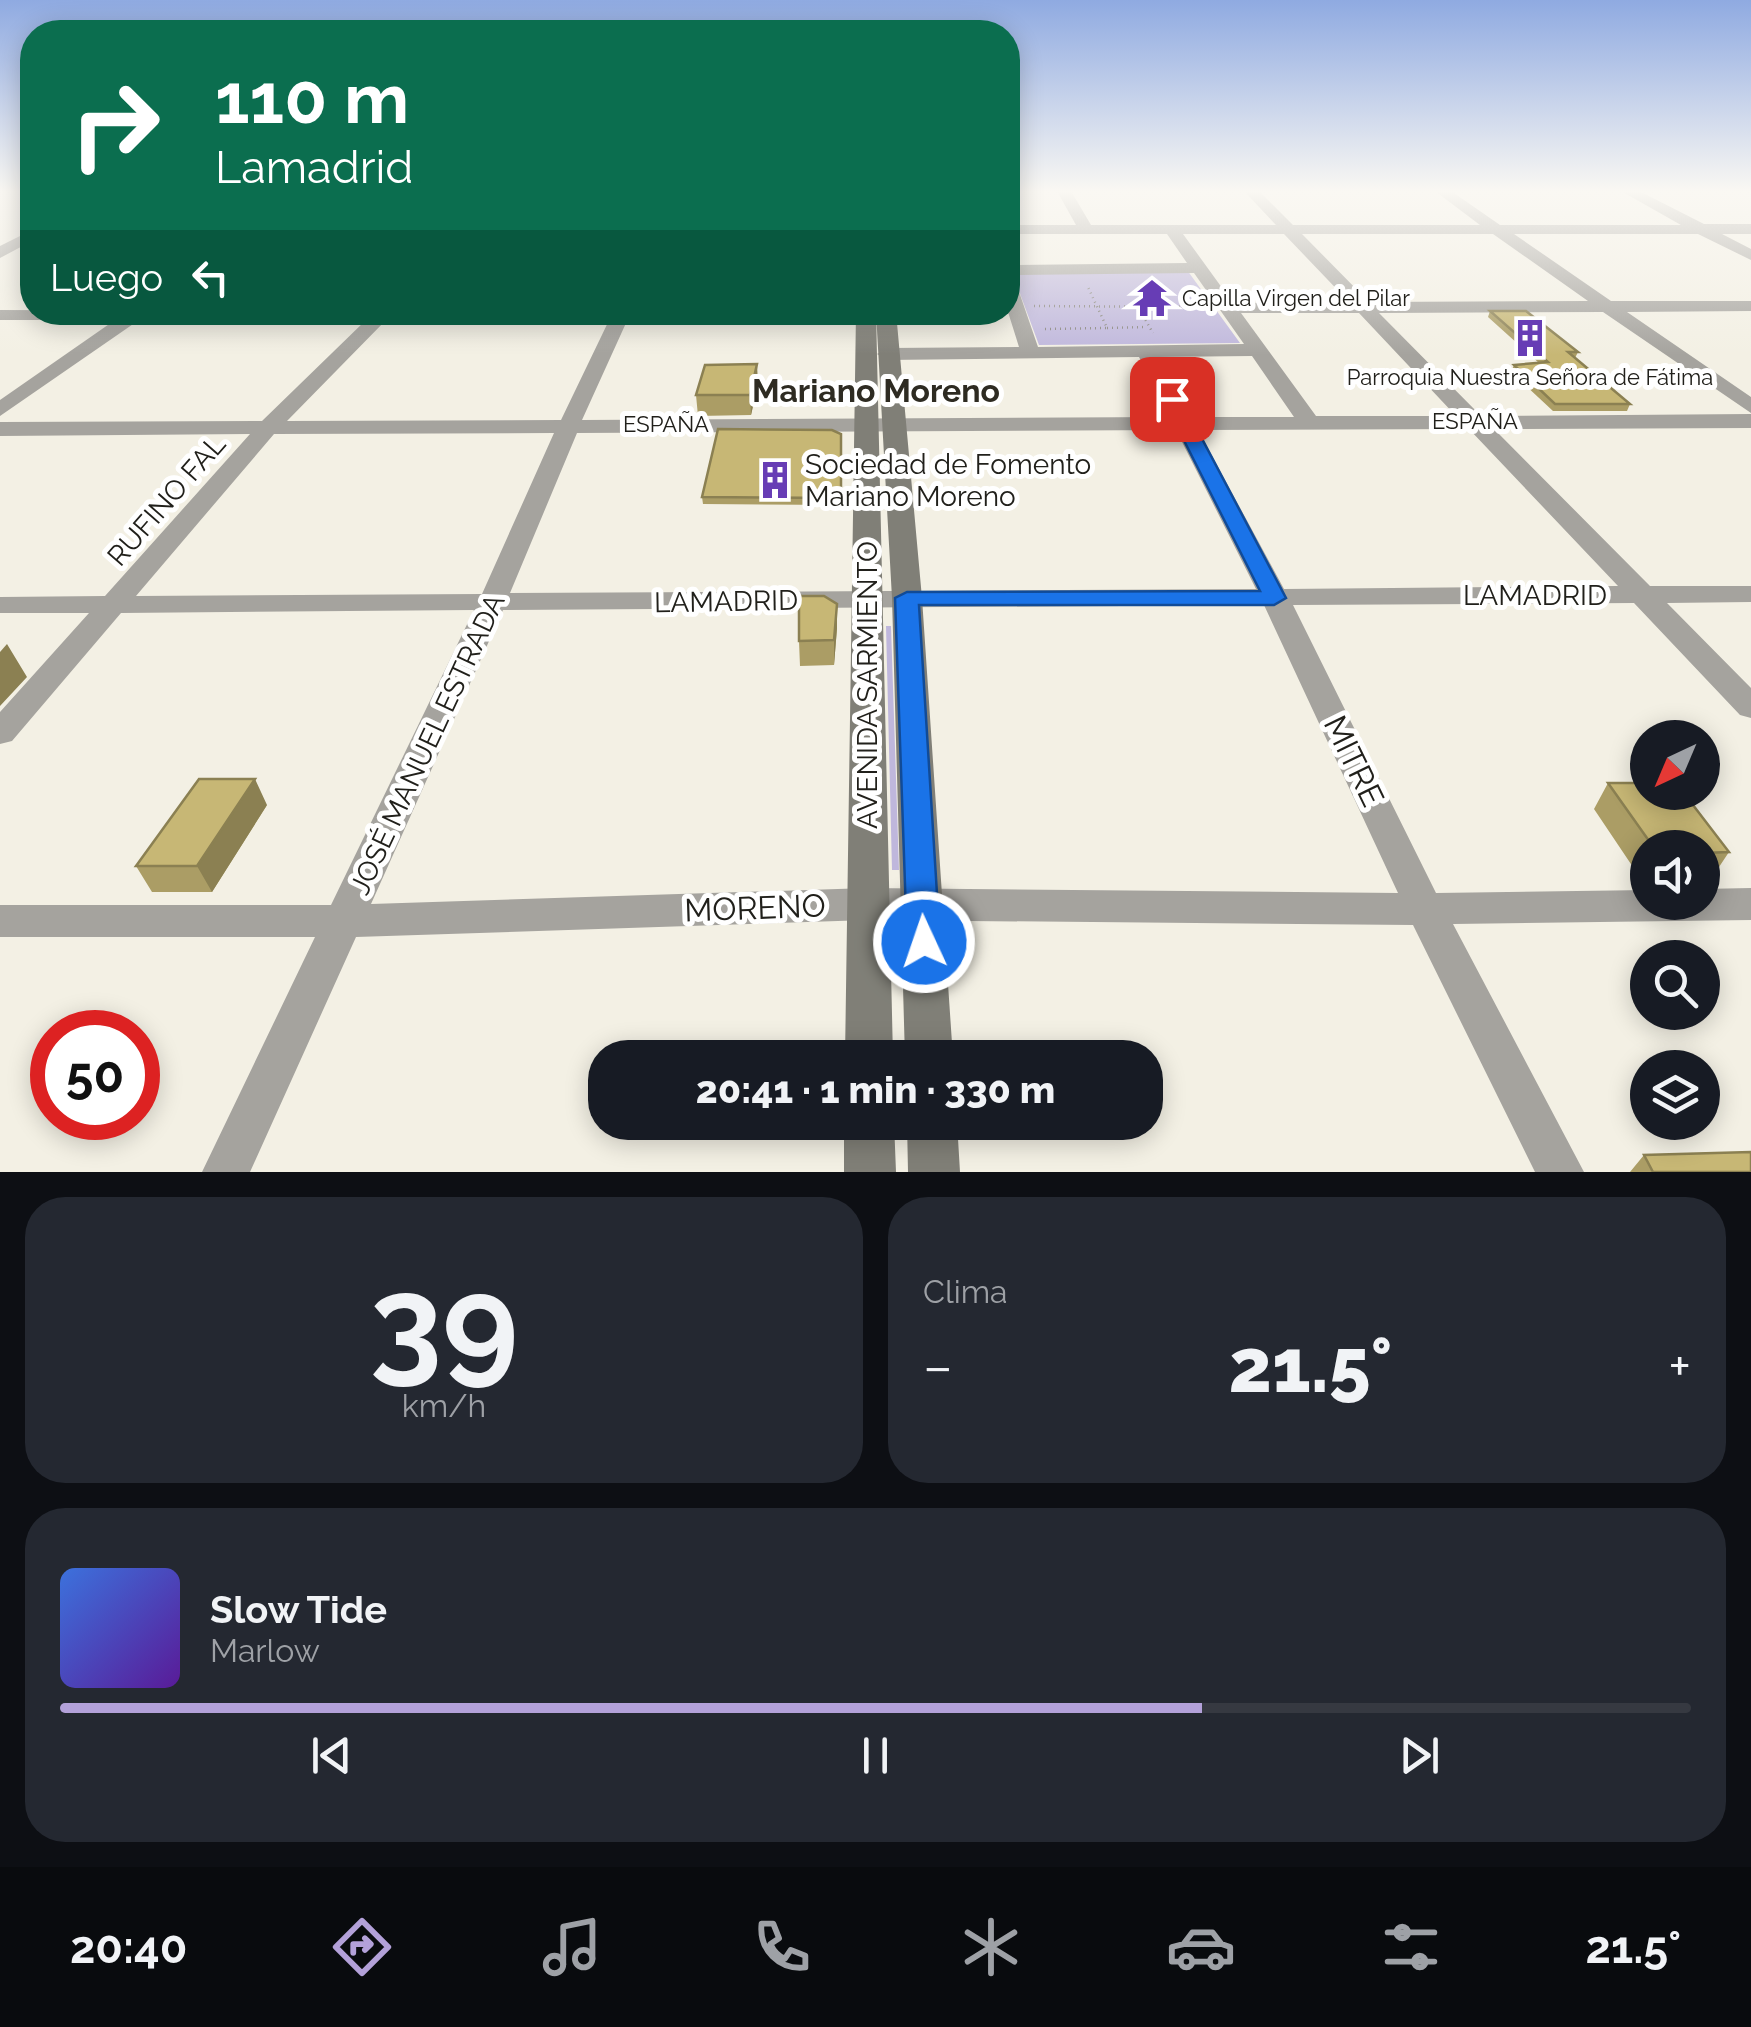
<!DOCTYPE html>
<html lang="es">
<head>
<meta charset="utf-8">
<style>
  :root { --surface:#171b24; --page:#242831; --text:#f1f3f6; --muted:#9ea1a6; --line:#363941; --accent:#b3a1d9 }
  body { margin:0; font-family:Raleway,sans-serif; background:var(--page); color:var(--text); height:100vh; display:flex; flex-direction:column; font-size:38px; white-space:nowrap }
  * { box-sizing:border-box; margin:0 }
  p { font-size:32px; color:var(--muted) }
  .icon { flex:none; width:55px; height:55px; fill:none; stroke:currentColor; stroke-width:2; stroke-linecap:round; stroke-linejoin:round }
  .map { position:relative; height:1172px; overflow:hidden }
  .panel { display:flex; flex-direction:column; gap:25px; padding:25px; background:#0d0f14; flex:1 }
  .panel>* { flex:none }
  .banner { position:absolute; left:20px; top:20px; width:1000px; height:305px; border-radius:40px; box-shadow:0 5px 25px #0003; background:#0b6e4f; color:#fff; overflow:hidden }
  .needle { width:65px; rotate:224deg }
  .buttons { position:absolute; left:1630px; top:720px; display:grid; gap:20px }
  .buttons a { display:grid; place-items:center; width:90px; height:90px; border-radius:50%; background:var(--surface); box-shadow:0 5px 25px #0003; font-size:50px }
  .speed { position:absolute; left:30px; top:1010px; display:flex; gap:20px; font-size:50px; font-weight:700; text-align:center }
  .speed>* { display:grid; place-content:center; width:130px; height:130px; border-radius:50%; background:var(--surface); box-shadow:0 5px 25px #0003; line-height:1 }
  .speed .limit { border:15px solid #d22; background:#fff; color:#111 }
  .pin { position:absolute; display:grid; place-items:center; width:85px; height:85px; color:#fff; margin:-42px; border-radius:20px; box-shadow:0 5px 15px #0006 }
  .me { position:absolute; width:110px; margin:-55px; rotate:357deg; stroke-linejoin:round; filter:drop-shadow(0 0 8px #0008) }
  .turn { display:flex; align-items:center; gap:35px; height:210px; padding:0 30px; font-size:45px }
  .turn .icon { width:130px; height:130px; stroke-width:2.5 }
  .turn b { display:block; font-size:70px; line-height:85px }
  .then { display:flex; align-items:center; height:95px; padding:0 30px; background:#0003; gap:20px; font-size:38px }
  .big { font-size:75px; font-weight:800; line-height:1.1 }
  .panel .widget { flex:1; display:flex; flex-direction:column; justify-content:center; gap:15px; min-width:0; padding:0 35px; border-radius:40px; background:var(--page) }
  .panel .dial { align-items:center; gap:0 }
  .dial b { font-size:130px; line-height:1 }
  .song { display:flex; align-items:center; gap:30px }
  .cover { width:120px; height:120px; border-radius:15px; background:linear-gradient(135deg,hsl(220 70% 55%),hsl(270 70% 35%)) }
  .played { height:10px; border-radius:5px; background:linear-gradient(90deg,var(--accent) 70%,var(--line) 70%) }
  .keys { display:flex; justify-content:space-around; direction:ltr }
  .heat { display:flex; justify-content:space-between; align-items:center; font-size:55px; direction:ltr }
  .panel .tiles { flex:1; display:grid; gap:25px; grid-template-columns:1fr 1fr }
  .widget:last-child { grid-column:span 2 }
  .trip { position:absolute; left:588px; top:1040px; width:575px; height:100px; border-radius:40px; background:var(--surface); box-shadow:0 5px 25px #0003; font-weight:800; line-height:100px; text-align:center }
  .menu { display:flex; height:160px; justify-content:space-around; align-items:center; background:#090b0e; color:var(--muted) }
  .menu .icon { width:70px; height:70px }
  .menu .current { color:var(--accent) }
  .menu b { font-size:45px; color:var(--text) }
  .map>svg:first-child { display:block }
</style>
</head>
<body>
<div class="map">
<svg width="1751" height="1172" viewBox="0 0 1751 1172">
  <rect width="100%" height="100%" fill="#f3f0e4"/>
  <!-- green -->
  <path fill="#bfb7dc" d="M1187,270L1240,343L1039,345L1012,272Z
    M886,626H891L899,870H892Z"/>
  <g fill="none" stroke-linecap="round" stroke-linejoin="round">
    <!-- path -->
    <path stroke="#86847c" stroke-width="2.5" stroke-dasharray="1 4" stroke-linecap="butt" d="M1034,306L1205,307
      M1138,307L1153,333
      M1107,328L1147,327
      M1045,329L1107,328L1087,285"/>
    <!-- street -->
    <path fill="#a5a39e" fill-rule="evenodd" d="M1057,191H1071L1091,225H1276L1244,191H1259L1293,225H1480L1435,191H1451L1500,225H1681L1621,191H1639L1704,224H1751V234H1722L1751,249V260L1698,234H1514L1611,301H1751V311L1627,312L1751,397V413L1603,312L1379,313L1481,416L1751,414V428L1494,429L1650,586H1751V602L1667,603L1751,688V718L1740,715L1634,603L1293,605L1436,893L1648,890V902H1702V889L1751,888V920L1453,924L1584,1172H1535L1413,925L868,920L356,937L250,1172H202L315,937H0V905H331L474,610L121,613L12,741L0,744V712L89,613H0V597L105,596L250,434L0,436V422L262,421L367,319L139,320L0,416V400L115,320H0V310L585,312L576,317L388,318L287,421L561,420L613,312H631L582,420L1170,417L1139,357L887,360L877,354L887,348L1019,347L1008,312V281L1017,286L1038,347L1244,344L1194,273L1008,275V265L1187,263L1167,234H1008V225H1076ZM1183,234H1284L1349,302L1233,303ZM1302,234H1493L1588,301L1369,302ZM1241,313H1359L1456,416H1316ZM1252,356L1294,417H1191L1159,357ZM1469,429L1618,586L1284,589L1198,430ZM1176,430L1256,589L510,593L577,433ZM554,433L482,594L136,596L274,434ZM1264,605L1398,893L868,888L371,904L503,610Z
      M32,230V241L0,258V246Z"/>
    <!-- secondary -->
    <path fill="#807f77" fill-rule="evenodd" d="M856,312H876L893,1058H845Z
      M876,312H896L922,598L953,1058H905L892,598Z
      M844,1122H894L896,1172H844Z
      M907,1122H957L960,1172H908Z"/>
  </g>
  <!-- wall -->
  <path fill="#ab9d65" d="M1490,311L1578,352L1575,358L1630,404L1627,411H1553L1511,372L1514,365L1539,363L1488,317Z
    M758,384L751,415L698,416L696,395Z
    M841,434V505L703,504L702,497Z
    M837,628L834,665L800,666L799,641Z
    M1608,783L1729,852L1711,879H1702V848H1648V879H1641L1594,809Z
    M267,805L212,892H152L136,866Z
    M1644,1155L1751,1172H1630Z"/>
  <!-- shaded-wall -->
  <path fill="#8b8052" d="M757,364L758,384L751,415L750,395Z
    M837,604V628L834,665V640Z
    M7,644L27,677L0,706V652Z
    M255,779L267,805L212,892L197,866Z"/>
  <!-- building -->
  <path fill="#c7b775" stroke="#8b8052" stroke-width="2.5" d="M1490,311H1526L1578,352H1568L1630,404H1555L1514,365L1548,362Z
    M757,364L750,395H696L705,365Z
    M718,429L832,430L841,434V498L702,497Z
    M799,596H824L837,604L834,640L799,641Z
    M199,779H255L197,866H136Z
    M1608,783H1648V792H1683L1729,852L1702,853V848H1654Z
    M1751,1152V1172H1653L1644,1155Z"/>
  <!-- sky -->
  <linearGradient id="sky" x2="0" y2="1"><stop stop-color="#8faae1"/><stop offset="0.54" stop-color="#faf8f3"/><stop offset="1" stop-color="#faf8f3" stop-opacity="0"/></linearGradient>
  <rect width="1751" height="355" fill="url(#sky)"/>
  <!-- route -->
  <path fill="#1a73e8" stroke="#114b97" stroke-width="2.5" d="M1172,394L1181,399L1286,598L1274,605H919L940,942L935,952L924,956L912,952L907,942L895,598L907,592L1260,591L1163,399Z"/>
  <!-- icons -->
  <defs>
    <g id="temple-bare" transform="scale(3)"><path d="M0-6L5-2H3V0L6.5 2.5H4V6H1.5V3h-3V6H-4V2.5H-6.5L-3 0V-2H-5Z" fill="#673db5" stroke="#fff" stroke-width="2.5" paint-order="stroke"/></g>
    <g id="building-bare" transform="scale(3)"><path d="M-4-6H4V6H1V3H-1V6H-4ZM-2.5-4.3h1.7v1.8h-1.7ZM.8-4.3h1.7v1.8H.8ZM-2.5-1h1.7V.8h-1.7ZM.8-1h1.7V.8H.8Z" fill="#673db5" stroke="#fff" stroke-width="2.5" paint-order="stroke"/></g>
  </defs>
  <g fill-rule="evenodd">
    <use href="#temple-bare" x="1152" y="298"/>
    <use href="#building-bare" x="1530" y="338"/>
    <use href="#building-bare" x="775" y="480"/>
  </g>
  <g text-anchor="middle" stroke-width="10" stroke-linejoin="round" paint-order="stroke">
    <!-- far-poi labels -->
    <g font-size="22" fill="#21201b" stroke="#fff" text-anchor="start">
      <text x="1182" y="306">Capilla Virgen del Pilar</text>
      <text x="1530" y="385" text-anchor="middle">Parroquia Nuestra Señora de Fátima</text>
    </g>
    <!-- far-street labels -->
    <g font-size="22" fill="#21201b" stroke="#fff">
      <text x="1475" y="429">ESPAÑA</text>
      <text x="666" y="432">ESPAÑA</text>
    </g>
    <!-- poi labels -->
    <g font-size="28" fill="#21201b" stroke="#fff" text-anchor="start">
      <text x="805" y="474">Sociedad de Fomento<tspan x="805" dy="32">Mariano Moreno</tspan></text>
    </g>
    <!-- street labels -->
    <g font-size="28" fill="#21201b" stroke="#fff">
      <text transform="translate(166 500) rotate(-49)" y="10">RUFINO FAL</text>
      <text x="1535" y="605">LAMADRID</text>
      <text transform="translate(726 601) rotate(-1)" y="10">LAMADRID</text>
      <text transform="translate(867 685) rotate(-90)" y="10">AVENIDA SARMIENTO</text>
      <text transform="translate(427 744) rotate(-65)" y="10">JOSÉ MANUEL ESTRADA</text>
    </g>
    <!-- far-district labels -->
    <g font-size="32" font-weight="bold" fill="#2e2b22" stroke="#fff">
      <text x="876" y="402">Mariano Moreno</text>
    </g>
    <!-- near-street labels -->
    <g font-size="32" fill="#21201b" stroke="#fff">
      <text transform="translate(1354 761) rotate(64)" y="11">MITRE</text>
      <text transform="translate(755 908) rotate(-2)" y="11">MORENO</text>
    </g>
  </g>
</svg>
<div class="buttons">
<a><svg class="needle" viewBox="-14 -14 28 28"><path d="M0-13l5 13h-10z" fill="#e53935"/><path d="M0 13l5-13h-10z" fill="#9ea1a6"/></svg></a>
<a><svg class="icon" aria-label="sound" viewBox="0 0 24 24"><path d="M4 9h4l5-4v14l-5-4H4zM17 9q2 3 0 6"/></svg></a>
<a><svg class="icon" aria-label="search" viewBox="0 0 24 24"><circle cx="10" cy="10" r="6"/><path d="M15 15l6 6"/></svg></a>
<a><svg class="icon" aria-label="layers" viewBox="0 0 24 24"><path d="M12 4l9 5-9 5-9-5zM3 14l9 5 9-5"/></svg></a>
</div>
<div class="speed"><div class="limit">50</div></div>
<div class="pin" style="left:1172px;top:399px;background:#d93025"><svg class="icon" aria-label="arrive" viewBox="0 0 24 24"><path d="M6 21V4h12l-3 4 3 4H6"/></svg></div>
<svg class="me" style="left:924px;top:942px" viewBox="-20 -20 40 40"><circle r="17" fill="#1a73e8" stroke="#fff" stroke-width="3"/><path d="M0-11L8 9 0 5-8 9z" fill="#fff"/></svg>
<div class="trip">20:41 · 1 min · 330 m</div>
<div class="banner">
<div class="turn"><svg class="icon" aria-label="right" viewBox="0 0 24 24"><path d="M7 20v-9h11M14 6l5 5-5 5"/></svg><div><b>110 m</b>Lamadrid</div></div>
<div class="then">Luego<svg class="icon" aria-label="left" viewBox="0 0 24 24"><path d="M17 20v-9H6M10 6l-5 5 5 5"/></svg></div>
</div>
</div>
<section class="panel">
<div class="tiles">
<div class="widget dial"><b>39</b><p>km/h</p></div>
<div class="widget"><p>Clima</p>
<div class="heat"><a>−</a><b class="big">21.5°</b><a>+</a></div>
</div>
<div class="widget">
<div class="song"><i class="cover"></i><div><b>Slow Tide</b><p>Marlow</p></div></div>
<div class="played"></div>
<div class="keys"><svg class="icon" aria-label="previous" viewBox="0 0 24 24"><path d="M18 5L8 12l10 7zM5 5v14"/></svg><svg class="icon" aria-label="pause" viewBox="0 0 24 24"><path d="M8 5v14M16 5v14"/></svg><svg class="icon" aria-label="next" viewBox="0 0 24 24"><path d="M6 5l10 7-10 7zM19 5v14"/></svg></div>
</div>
</div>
</section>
<nav class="menu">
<b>20:40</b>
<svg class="icon current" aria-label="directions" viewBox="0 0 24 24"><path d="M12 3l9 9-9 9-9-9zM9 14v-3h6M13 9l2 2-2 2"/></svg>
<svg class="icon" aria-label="music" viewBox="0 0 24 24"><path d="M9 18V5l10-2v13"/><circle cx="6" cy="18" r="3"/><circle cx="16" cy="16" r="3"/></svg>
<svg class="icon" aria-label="phone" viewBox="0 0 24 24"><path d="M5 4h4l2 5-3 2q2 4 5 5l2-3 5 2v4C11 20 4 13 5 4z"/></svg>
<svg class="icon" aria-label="climate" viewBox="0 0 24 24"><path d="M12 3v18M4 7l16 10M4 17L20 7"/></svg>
<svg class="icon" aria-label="car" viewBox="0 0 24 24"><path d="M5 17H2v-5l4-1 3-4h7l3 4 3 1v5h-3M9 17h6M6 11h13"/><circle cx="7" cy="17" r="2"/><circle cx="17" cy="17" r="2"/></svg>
<svg class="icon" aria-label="filters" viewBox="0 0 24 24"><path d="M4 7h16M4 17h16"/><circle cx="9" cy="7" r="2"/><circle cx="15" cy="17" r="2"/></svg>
<b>21.5°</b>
</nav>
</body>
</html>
